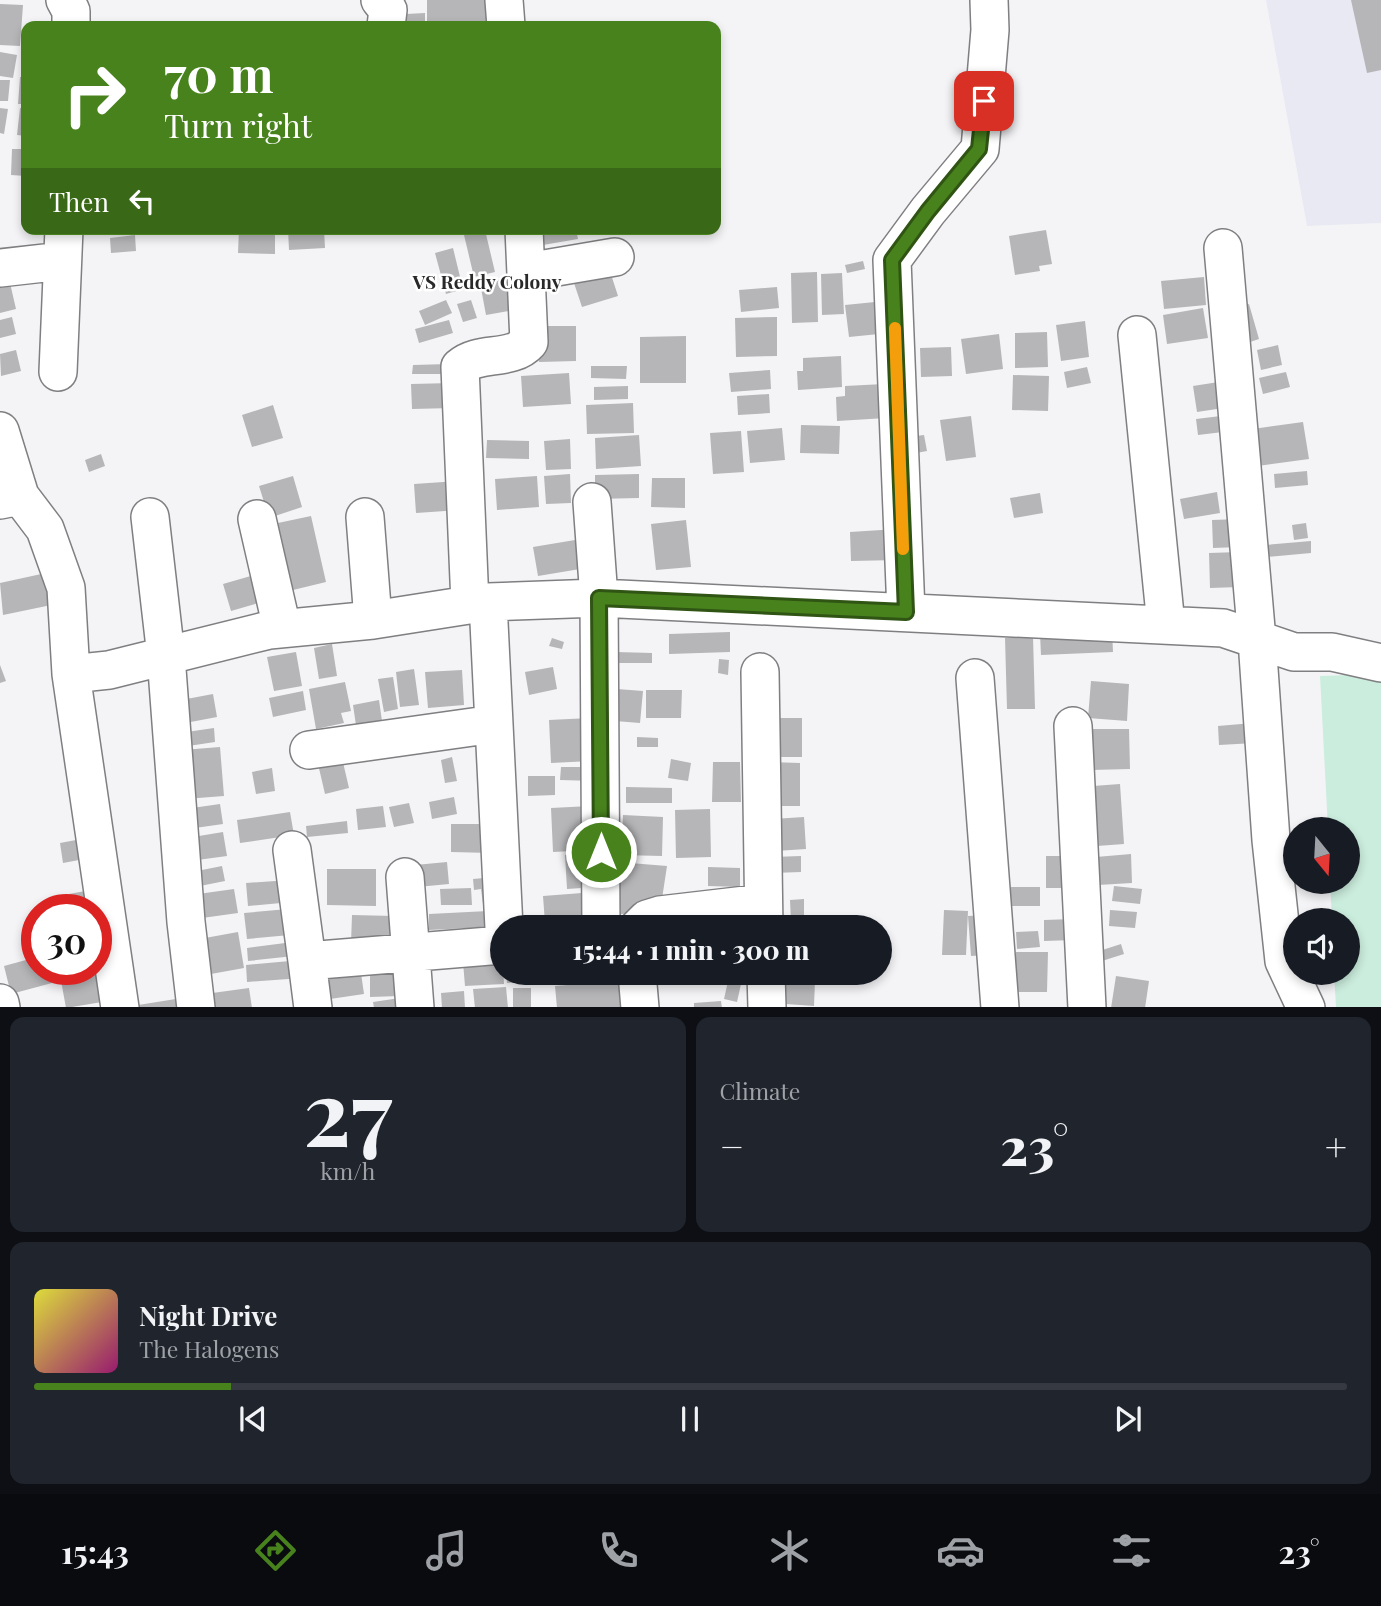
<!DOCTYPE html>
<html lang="en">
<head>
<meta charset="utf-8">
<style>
  :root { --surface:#171b24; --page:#20242c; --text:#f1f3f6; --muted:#9ea1a6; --line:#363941; --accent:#48821d }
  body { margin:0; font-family:"Playfair Display",serif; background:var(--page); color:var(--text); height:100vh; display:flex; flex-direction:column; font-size:26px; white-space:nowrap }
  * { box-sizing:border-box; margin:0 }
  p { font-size:23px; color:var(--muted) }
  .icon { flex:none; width:38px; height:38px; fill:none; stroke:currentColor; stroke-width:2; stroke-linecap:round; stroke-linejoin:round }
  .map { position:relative; height:1007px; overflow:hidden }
  .sheet { display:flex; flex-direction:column; gap:10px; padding:10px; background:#0d0f14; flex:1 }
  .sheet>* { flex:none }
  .hud { position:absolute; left:21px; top:21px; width:700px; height:214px; border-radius:14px; box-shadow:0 4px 10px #0003; background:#48821d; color:#fff; overflow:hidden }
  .needle { width:46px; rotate:162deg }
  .fabs { position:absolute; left:1283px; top:817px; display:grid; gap:14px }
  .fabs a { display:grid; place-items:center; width:77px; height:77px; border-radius:50%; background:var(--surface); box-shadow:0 4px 10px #0003; font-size:35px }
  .speed { position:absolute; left:21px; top:894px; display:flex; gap:14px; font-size:35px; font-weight:700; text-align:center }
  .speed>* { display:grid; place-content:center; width:91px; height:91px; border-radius:50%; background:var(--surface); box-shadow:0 4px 10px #0003; line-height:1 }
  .speed .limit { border:10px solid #d22; background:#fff; color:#111 }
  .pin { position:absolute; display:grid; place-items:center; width:60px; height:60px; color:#fff; margin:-30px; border-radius:14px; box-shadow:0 4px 10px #0006 }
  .me { position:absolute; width:77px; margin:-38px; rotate:0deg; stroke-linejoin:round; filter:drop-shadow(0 0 5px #0008) }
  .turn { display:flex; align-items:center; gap:24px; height:147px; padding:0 28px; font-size:32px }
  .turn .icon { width:91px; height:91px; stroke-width:2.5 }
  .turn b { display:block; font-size:49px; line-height:60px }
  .then { display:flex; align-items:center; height:66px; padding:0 28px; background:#0003; gap:14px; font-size:26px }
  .big { font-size:52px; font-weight:800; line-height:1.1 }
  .sheet .widget { flex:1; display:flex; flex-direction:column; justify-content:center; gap:10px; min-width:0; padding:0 24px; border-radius:14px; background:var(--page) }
  .sheet .dial { align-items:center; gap:0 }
  .dial b { font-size:91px; line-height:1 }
  .song { display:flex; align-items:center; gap:21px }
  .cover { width:84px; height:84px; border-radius:10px; background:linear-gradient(135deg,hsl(60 70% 55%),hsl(320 70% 35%)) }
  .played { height:7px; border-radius:4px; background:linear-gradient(90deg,var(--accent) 15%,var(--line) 15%) }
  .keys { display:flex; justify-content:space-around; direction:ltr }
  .heat { display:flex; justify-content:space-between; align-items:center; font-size:38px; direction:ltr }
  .sheet .tiles { flex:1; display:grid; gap:10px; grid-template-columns:1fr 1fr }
  .widget:last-child { grid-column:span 2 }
  .trip { position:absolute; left:490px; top:915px; width:402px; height:70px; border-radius:35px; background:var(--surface); box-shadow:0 4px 10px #0003; font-weight:800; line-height:70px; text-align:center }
  .menu { display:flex; height:112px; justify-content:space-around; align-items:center; background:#090b0e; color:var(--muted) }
  .menu .icon { width:49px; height:49px }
  .menu .on { color:var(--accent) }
  .menu b { font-size:32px; color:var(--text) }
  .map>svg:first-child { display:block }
</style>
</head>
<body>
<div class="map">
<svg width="1381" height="1008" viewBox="0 0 1381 1008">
  <rect width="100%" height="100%" fill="#f4f4f7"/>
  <!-- built -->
  <path fill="#e9e9f3" d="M1266,0H1381V223L1307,226Z"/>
  <!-- green -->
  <path fill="#cbeddd" d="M1381,674V1007H1336L1334,973H1348V920H1332L1330,882H1348V830L1328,829L1320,676Z"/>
  <!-- building -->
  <path fill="#b6b5b8" d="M427,0H501V26H427Z
    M1351,0H1381V70L1367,73Z
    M0,4L23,5L20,46L0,45Z
    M425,13V26H407L406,14Z
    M0,52L17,55L13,78L0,76Z
    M20,77H26V104H18Z
    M0,80H10L8,101H0Z
    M0,108L8,109L4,134L0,133Z
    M20,108L26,109V136L17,135Z
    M12,149H26V176L11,175Z
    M239,229H275V254L238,253Z
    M288,229H324L325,248L289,250Z
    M540,229H576L578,239L543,245Z
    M485,230L495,272L474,277L464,235Z
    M1046,230L1052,264L1039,266L1040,271L1015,275L1009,236Z
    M135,235L136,251L111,253L110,238Z
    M453,248L463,289L446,294L435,253Z
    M863,261L865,269L847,273L845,265Z
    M608,265L618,296L582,307L572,277Z
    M7,270L16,309L0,313V271Z
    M817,272L818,322L792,323L791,273Z
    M842,273L844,314L822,315L821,274Z
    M1204,277L1206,305L1164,309L1161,281Z
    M509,278L515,310L486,315L480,283Z
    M777,287L779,308L741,312L739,290Z
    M446,300L452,313L425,325L419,311Z
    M471,300L477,318L463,322L457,304Z
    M885,301L889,333L849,337L845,305Z
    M1249,304L1259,339L1247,343L1237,307Z
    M1203,308L1208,338L1167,344L1163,315Z
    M12,317L16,334L0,338V320Z
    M777,317V356L736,357L735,318Z
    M449,320L453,333L419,343L415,329Z
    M1085,321L1089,357L1061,361L1056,325Z
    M539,326H576V361L539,362Z
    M1047,332L1048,367L1015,368V333Z
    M999,334L1003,369L966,374L961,339Z
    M686,336V383H640V337Z
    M1278,345L1282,365L1261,370L1257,350Z
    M951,347L952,376L921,377L920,348Z
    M16,350L21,371L1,376L0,354Z
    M841,356L842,387L798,390L797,371H803V358Z
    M449,364L448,374H412L413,365Z
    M591,366H627L626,379L591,378Z
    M1087,367L1091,383L1067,388L1064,372Z
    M770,370L771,389L731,392L729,373Z
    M1286,372L1290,387L1263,394L1259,378Z
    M569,373L571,404L523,407L521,376Z
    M1013,375L1049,376L1048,411L1012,410Z
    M1225,381L1230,407L1197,412L1193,386Z
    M452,383L453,408L412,409L411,384Z
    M884,384L886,418L837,421L836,397L845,396V386Z
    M628,386V399L594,400V387Z
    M769,394L770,413L738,415L737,396Z
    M633,403L634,433L587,434L586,405Z
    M273,405L283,438L252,447L242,415Z
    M1229,415L1231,431L1198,435L1196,419Z
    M971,416L976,457L946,461L940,420Z
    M1303,422L1309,459L1258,466L1253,429Z
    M801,425L840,426L839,454L800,453Z
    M782,428L785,460L750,463L747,431Z
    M741,431L744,472L713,474L710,433Z
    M639,435L641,466L596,469L595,438Z
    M924,435L927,451L911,454L908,437Z
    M570,439L571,469L546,470L544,441Z
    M487,440L529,441V459L486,458Z
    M101,454L105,466L89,472L85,460Z
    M1307,471L1308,485L1275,488L1274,474Z
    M570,474L571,503L546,504L544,476Z
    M639,474V498L595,499V475Z
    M293,476L302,507L269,518L259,486Z
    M537,476L539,507L497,510L495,479Z
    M652,478H685V508L651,507Z
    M458,481L460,510L416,513L414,484Z
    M1217,492L1220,513L1184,519L1180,499Z
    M1040,493L1043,513L1014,518L1010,498Z
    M311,516L326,582L293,590L278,523Z
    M1240,519V547L1213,548L1212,520Z
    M686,520L691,567L656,570L651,524Z
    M1306,523L1308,538L1294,540L1292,525Z
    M897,529L898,560L851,561L850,532Z
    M575,540L580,569L538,576L533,547Z
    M1311,541V553L1266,557L1265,545Z
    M1239,552V587L1210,588L1209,553Z
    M55,571L61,603L3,615L0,583Z
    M258,574L265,601L231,611L223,584Z
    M1112,630L1113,652L1041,655L1040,634Z
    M730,632V652L669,654V634Z
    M1033,636L1035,709H1007L1005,638Z
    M552,638L564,642L562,649L549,646Z
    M332,644L337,676L319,679L314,648Z
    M296,652L302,686L274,691L267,657Z
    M616,652L652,653V663H615Z
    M719,659L729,660L728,675L718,673Z
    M0,665L6,681L0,683Z
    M553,667L557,689L529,695L525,672Z
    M414,669L419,705L400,707L396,672Z
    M462,670L464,705L428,708L425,672Z
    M393,677L398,709L384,712L378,679Z
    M1091,681L1129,684L1127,721L1088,718Z
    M345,682L351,711L341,713L344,723L316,729L309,689Z
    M617,689L643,691L640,723L615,721Z
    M646,690H682L681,718H646Z
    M303,691L306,710L273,717L269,698Z
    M213,694L217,717L180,724L176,701Z
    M379,700L383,728L357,732L353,705Z
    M590,718L591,761L551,763L549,720Z
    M767,718H802V757H767Z
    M1253,723L1255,743L1219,745L1218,726Z
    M214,728L215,742L175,748L173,734Z
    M1091,729H1129L1130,769L1092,770Z
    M637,737L658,738V747H637Z
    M220,747L224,796L185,799L182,750Z
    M452,757L457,781L445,783L441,760Z
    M342,758L349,788L325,794L318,764Z
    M671,759L691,763L688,781L668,778Z
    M713,762H740L741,802H712Z
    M769,762L800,763V806H769Z
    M561,767H597L596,781L560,780Z
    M272,768L275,791L256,794L252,772Z
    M528,776H555V795L528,796Z
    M1120,784L1124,844L1097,846L1093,786Z
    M626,787L672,788V803H626Z
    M454,797L457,814L432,819L429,802Z
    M409,803L414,823L394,827L389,807Z
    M220,804L223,824L188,829L185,809Z
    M383,806L386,827L358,830L356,809Z
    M590,806L593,850L553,852L551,808Z
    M710,809L711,857L676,858L675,810Z
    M290,812L294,835L240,843L237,820Z
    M623,815L663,817L662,856L621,855Z
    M804,817L806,849L776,851L773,819Z
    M347,821L348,833L307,837L306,826Z
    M451,824H491V853L451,852Z
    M223,832L227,856L190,861L187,838Z
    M92,837L95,857L63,863L60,843Z
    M593,853L596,887L567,889L565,855Z
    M1131,854L1132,883L1098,885L1096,857Z
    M801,856V872L773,873V857Z
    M1046,856H1076V888H1046Z
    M447,862L449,884L417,887L415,865Z
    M618,862L667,866L660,912L621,914Z
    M222,866L225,881L190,888L187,873Z
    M708,867L740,868V887L708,886Z
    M327,869H376V906L327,905Z
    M496,877L498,903L483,904L481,889L474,890L473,879Z
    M290,880L292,902L248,906L246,883Z
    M1114,886L1142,889L1140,904L1112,901Z
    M1011,887H1040V906H1011Z
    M471,888L472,905H441L440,889Z
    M96,889V910H72L69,894Z
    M234,889L238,913L195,919L191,895Z
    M595,892L597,919L545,923L543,896Z
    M804,899V921L791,922L790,900Z
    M288,909L290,935L247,939L244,913Z
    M944,910L968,911L966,955H942Z
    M1110,910L1137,912L1135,928L1109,926Z
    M488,911V927L429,930V914Z
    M352,915L394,916V943H351Z
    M986,915L989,955L971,956L968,916Z
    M1073,919L1074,940L1044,941V920Z
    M1038,931L1040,947L1017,949L1016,932Z
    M238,932L244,968L200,976L194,940Z
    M293,942L294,956L248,961L247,948Z
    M1121,944L1124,954L1102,961L1093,953Z
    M502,948L504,984L465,986L462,950Z
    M1016,952H1048L1047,992H1016Z
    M37,957V970H48L52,983L11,994L4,966Z
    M301,960L302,978L247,982L246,965Z
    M370,968H400V996L370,997Z
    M89,970H95L102,1002L66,1008L60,975Z
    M361,973L364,994L330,999L327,978Z
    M506,973H538L539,980L507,983Z
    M572,973H626V978L572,981Z
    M653,973H716V978L653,980Z
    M1116,976L1149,981L1145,1008H1111Z
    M774,979L815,981L814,1006L772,1003Z
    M628,980L630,1008H557L555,986Z
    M728,981L741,984L737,1002L724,999Z
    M506,987L508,1008H475L473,989Z
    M249,988L252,1008H206L205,994Z
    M513,988H531V1008H513Z
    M464,991L465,1008H442L441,993Z
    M182,998L184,1008H132V1006Z
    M400,998L401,1008H374L373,1002Z
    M721,1001L722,1008H694V1003Z"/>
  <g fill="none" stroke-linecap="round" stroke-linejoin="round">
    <!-- minor casing -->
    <g stroke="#7f7f82" stroke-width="40">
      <path id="minor" d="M65,0L71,11V26
        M380,0L388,10L386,26
        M504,0L506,26
        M1223,248L1257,640L1271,840L1284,961L1306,1008
        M0,268L62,261
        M527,272L615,257
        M1137,335L1166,625
        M58,372L64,229
        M0,431L20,496
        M0,500L20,496L45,529L66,588L71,674L120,1008
        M592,502L599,598L601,928
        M150,517L166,656L186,922L196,1008
        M365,517L373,620
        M257,519L282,628
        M488,602L504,928
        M470,604L460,367C479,350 511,362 529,342L524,229
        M906,612L892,260L928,211L980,149L990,30L989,0
        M760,672L764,928
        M71,674L109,670L269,630L373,620L488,602L599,598L1223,628L1294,652H1332L1381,663
        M975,678L1000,1008
        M1073,726L1087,1008
        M309,750L494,724
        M292,850L307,961
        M405,877L415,1008
        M638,928L647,919L660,915L763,903
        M637,973L640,1008
        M766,973L767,1008
        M0,1003L1,1008
        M313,1008L307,961L502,945"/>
    </g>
    <!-- minor -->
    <use href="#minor" stroke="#fff" stroke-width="37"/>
  </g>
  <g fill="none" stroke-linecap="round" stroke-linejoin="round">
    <!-- route casing -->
    <g stroke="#2f5413" stroke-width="18">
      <path id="route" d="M601,852L599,598L906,612L892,260L928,211L979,149L984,101"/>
    </g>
    <!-- route -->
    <use href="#route" stroke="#48821d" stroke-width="12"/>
    <!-- slow -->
    <path stroke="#f59e0b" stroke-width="12" d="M895,328L903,549"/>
  </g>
  <g text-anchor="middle" stroke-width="5" stroke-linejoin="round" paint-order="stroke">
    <!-- neighbourhood labels -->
    <g font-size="19" font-weight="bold" fill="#29292a" stroke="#fff">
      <text x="487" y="289">VS Reddy Colony</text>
    </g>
  </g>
</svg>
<div class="fabs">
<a><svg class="needle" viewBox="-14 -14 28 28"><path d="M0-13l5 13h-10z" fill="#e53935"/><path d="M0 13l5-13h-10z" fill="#9ea1a6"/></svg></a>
<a><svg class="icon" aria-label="sound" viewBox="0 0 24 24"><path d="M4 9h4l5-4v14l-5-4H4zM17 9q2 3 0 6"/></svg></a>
</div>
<div class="speed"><div class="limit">30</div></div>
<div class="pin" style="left:984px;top:101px;background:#d93025"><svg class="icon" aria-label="arrive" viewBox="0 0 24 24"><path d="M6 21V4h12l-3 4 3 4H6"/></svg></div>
<svg class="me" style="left:601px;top:852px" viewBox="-20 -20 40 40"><circle r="17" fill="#48821d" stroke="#fff" stroke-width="3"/><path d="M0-11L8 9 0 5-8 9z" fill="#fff"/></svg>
<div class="trip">15:44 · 1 min · 300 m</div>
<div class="hud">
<div class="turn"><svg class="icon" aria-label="right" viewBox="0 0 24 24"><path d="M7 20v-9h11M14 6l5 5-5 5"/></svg><div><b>70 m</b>Turn right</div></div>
<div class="then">Then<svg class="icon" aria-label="left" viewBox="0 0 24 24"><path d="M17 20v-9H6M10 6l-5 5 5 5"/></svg></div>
</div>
</div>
<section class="sheet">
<div class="tiles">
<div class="widget dial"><b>27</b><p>km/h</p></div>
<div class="widget"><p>Climate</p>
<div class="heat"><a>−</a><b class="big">23°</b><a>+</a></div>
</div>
<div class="widget">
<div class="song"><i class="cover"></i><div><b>Night Drive</b><p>The Halogens</p></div></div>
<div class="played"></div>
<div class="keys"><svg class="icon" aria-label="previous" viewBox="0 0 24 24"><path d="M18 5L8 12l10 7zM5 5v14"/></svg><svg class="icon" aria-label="pause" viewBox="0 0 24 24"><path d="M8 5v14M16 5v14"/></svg><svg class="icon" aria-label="next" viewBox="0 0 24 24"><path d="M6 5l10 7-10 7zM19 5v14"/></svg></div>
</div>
</div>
</section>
<nav class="menu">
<b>15:43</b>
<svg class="icon on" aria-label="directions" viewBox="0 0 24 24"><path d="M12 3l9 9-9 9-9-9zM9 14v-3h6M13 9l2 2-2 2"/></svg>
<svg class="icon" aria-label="music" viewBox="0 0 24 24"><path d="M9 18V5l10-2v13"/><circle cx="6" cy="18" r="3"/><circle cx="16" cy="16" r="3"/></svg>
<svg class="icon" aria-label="phone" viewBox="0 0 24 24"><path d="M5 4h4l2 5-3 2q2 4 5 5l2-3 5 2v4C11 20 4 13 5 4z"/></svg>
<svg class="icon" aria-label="climate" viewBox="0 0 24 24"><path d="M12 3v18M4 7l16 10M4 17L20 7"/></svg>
<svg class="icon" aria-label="car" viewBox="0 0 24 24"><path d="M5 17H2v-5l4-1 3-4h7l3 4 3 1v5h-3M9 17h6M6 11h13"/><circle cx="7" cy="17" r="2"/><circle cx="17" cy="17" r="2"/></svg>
<svg class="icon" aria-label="filters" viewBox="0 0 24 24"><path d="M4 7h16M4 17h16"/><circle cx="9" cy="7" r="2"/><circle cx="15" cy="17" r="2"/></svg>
<b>23°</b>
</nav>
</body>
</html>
